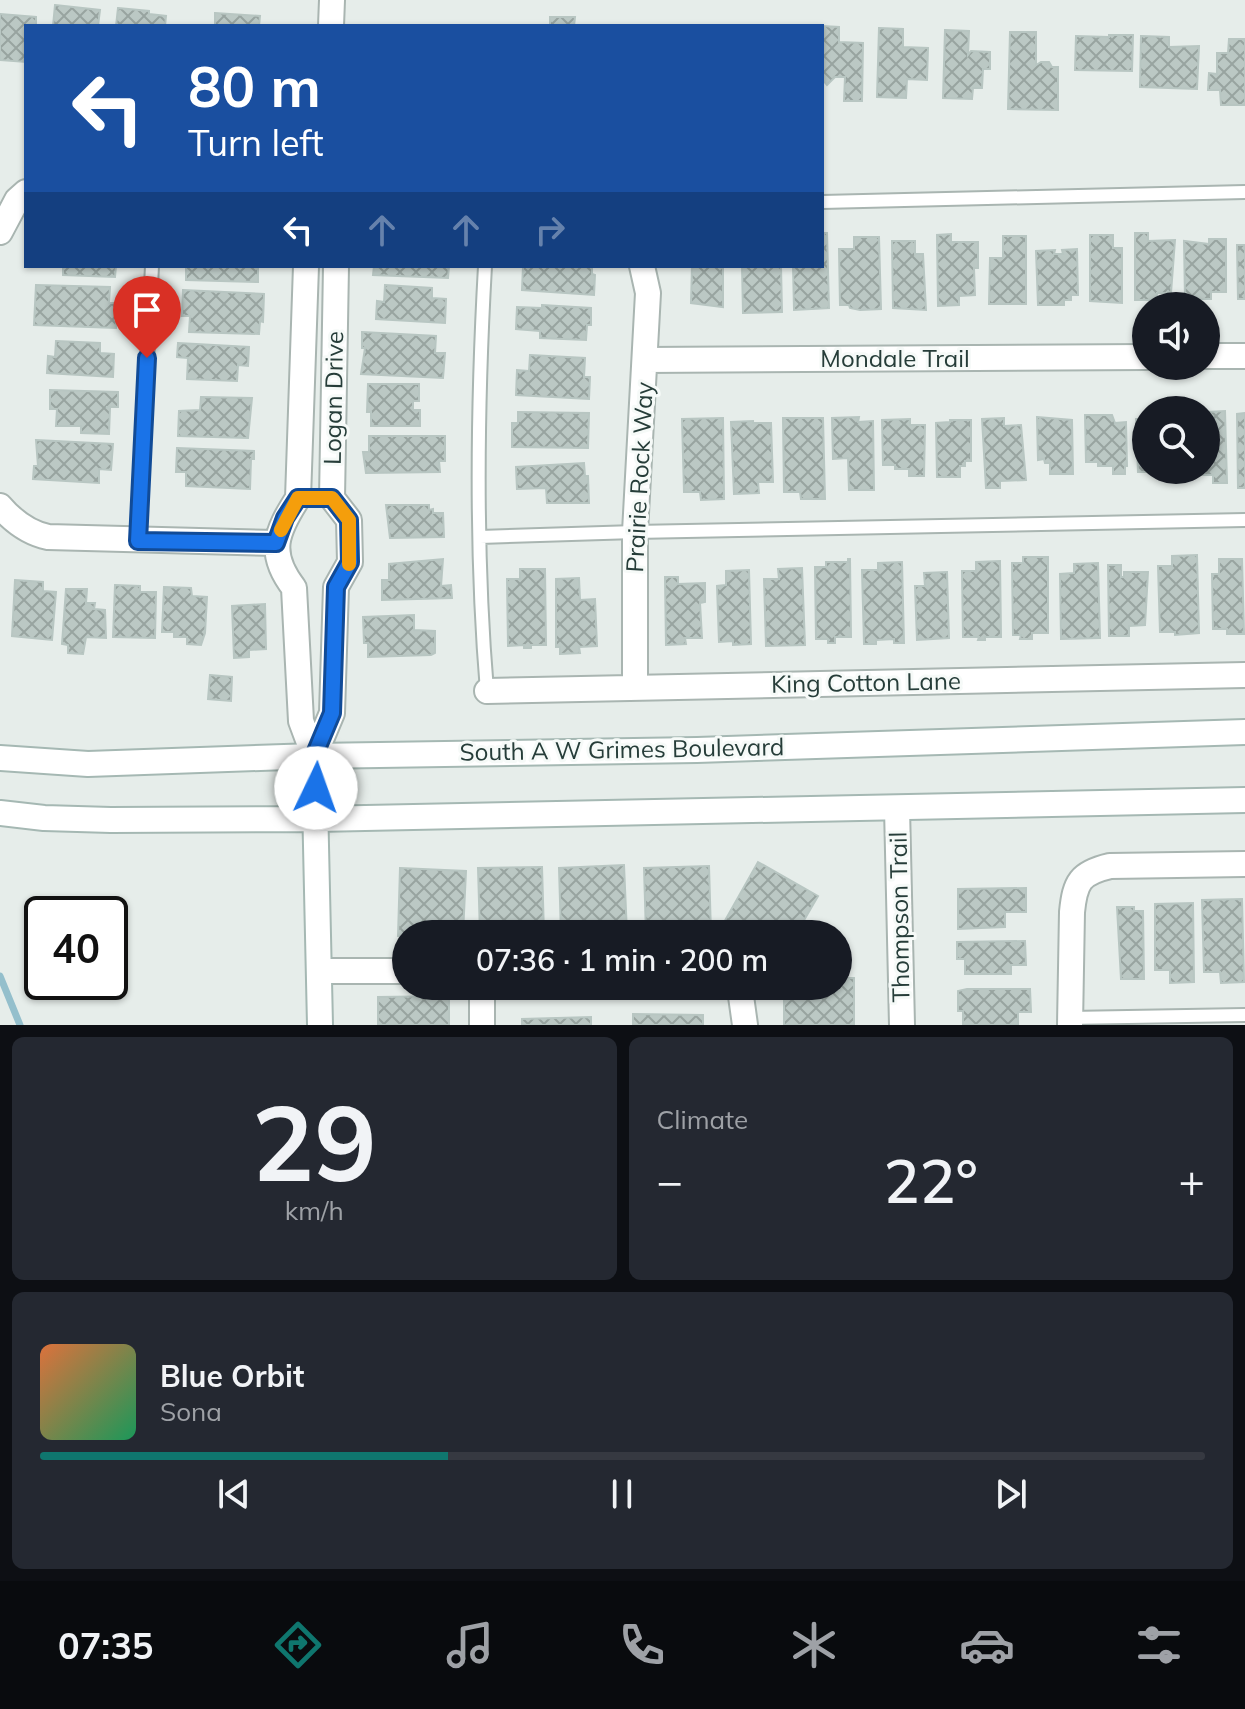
<!DOCTYPE html>
<html lang="en">
<head>
<meta charset="utf-8">
<style>
  :root { --surface:#171b24; --page:#242831; --text:#f1f3f6; --muted:#9ea1a6; --line:#363941; --accent:#0f766e }
  body { margin:0; font-family:Mulish,sans-serif; background:var(--page); color:var(--text); height:100vh; display:flex; flex-direction:column; font-size:30px; white-space:nowrap }
  * { box-sizing:border-box; margin:0 }
  p { font-size:26px; color:var(--muted) }
  .icon { flex:none; width:44px; height:44px; fill:none; stroke:currentColor; stroke-width:2; stroke-linecap:round; stroke-linejoin:round }
  .map { position:relative; height:1025px; overflow:hidden }
  .details { display:flex; flex-direction:column; gap:12px; padding:12px; background:#0d0f14; flex:1 }
  .details>* { flex:none }
  .top-card { position:absolute; left:24px; top:24px; width:800px; height:244px; border-radius:0px; box-shadow:0 2px 6px #0004; background:#1a4fa0; color:#fff; overflow:hidden }
  .tools { position:absolute; left:1132px; top:292px; display:grid; gap:16px }
  .tools a { display:grid; place-items:center; width:88px; height:88px; border-radius:50%; background:var(--surface); box-shadow:0 2px 6px #0004; font-size:40px }
  .speed { position:absolute; left:24px; top:896px; display:flex; gap:16px; font-size:40px; font-weight:700; text-align:center }
  .speed>* { display:grid; place-content:center; width:104px; height:104px; border-radius:50%; background:var(--surface); box-shadow:0 2px 6px #0004; line-height:1 }
  .speed .limit { border:4px solid #111; border-radius:12px; background:#fff; color:#111 }
  .pin { position:absolute; display:grid; place-items:center; width:68px; height:68px; color:#fff; margin:-82px -34px; border-radius:50% 50% 50% 0; rotate:-45deg; box-shadow:0 0 8px #0007 }
  .pin .icon { rotate:45deg }
  .me { position:absolute; width:88px; margin:-44px; rotate:3deg; stroke-linejoin:round; filter:drop-shadow(0 0 6px #0008) }
  .turn { display:flex; align-items:center; gap:28px; height:168px; padding:0 32px; font-size:36px }
  .turn .icon { width:104px; height:104px; stroke-width:2.5 }
  .turn b { display:block; font-size:56px; line-height:68px }
  .lanes { display:flex; align-items:center; height:76px; padding:0 32px; background:#0003; justify-content:center; gap:40px; direction:ltr }
  .lanes .off { opacity:.35 }
  .big { font-size:60px; font-weight:600; line-height:1.1 }
  .details .widget { flex:1; display:flex; flex-direction:column; justify-content:center; gap:12px; min-width:0; padding:0 28px; border-radius:12px; background:var(--page) }
  .details .dial { align-items:center; gap:0 }
  .dial b { font-size:104px; line-height:1 }
  .song { display:flex; align-items:center; gap:24px }
  .cover { width:96px; height:96px; border-radius:12px; background:linear-gradient(135deg,hsl(20 70% 55%),hsl(150 70% 35%)) }
  .played { height:8px; border-radius:4px; background:linear-gradient(90deg,var(--accent) 35%,var(--line) 35%) }
  .keys { display:flex; justify-content:space-around; direction:ltr }
  .heat { display:flex; justify-content:space-between; align-items:center; font-size:44px; direction:ltr }
  .details .tiles { flex:1; display:grid; gap:12px; grid-template-columns:1fr 1fr }
  .widget:last-child { grid-column:span 2 }
  .trip { position:absolute; left:392px; top:920px; width:460px; height:80px; border-radius:40px; background:var(--surface); box-shadow:0 2px 6px #0004; font-weight:600; line-height:80px; text-align:center }
  .tab-bar { display:flex; height:128px; justify-content:space-around; align-items:center; background:#090b0e; color:var(--muted) }
  .tab-bar .icon { width:56px; height:56px }
  .tab-bar .current { color:var(--accent) }
  .tab-bar b { font-size:36px; color:var(--text) }
  .map>svg:first-child { display:block }
</style>
</head>
<body>
<div class="map">
<svg width="1245" height="1025" viewBox="0 0 1245 1025">
  <defs>
    <pattern id="building-cross-hatch" width="8" height="8" patternUnits="userSpaceOnUse" patternTransform="scale(2)"><rect width="8" height="8" fill="#bbc8c4"/><path d="M0 0l8 8M0 8l8-8" fill="none" stroke="#98a4a0"/></pattern>
  </defs>
  <rect width="100%" height="100%" fill="#e6edea"/>
  <g fill="none" stroke-linecap="round" stroke-linejoin="round">
    <!-- stream -->
    <path stroke="#94bfcc" stroke-width="7" d="M0,976L20,1025"/>
  </g>
  <!-- building -->
  <path fill="url(#building-cross-hatch)" stroke="#b8c6c2" stroke-width="2" d="M55,5L100,10L98,26H53Z
    M118,8L149,11V14L166,16L165,26H116Z
    M215,13L260,16L259,26H215Z
    M0,14L36,17V26H26V62L0,60Z
    M550,17H575L574,26H550Z
    M822,26L839,27V42L863,43L862,101H844L845,77H835L827,85L822,79Z
    M879,28L903,29V47L928,48L927,80L907,79L906,98L877,97Z
    M945,30L969,31L968,55L971,51L990,52V69H983L982,88H973L972,99L943,98Z
    M1010,32H1036V65L1041,62H1049L1052,67H1058V110L1008,109Z
    M1109,35H1133L1132,71L1075,70L1076,36L1109,37Z
    M1141,36L1169,37V47L1199,46L1197,89L1140,87Z
    M1229,39H1245V105H1221L1220,90H1208L1209,73L1217,74V53H1228Z
    M822,233H827L829,308L794,310L793,266H822Z
    M1135,233H1148V241L1175,240L1171,293H1157V300H1135Z
    M951,234V242H978V268H974L975,295L959,296V305L938,306L937,235Z
    M1090,235H1113V248H1122V303L1090,301Z
    M1003,236H1026V304H989L990,258H1003Z
    M854,237H879L881,309L860,310L850,308L849,305H840L839,249H854Z
    M1209,239H1226V292H1211V299H1185L1184,241L1209,244Z
    M892,241H915V254H923L926,310L893,308Z
    M1237,245H1245V299H1238Z
    M1077,249L1078,295H1071V300H1064V305H1038L1036,251L1055,250L1054,254H1063L1062,250Z
    M63,266H116L115,277L63,275Z
    M186,266H258V282L186,280Z
    M374,266H449L448,278L373,275Z
    M523,266H592V274L595,275L594,295L522,290Z
    M692,266H723V307L691,303Z
    M742,266H781L782,312L743,313Z
    M36,285L110,287L109,303H117L116,328L34,325Z
    M385,285L432,288V298L446,299L445,323L376,319L377,301L384,302Z
    M183,290L264,294L263,322L260,321L259,334L189,332L190,316H182Z
    M542,305L591,308V325H587L586,340L540,338V331L516,329L517,307L542,308Z
    M362,332L436,336L435,353H445L443,378L361,374L365,348H362Z
    M56,341L100,343V353L114,354L113,377L47,373L48,356L55,357Z
    M178,343L249,347L248,366L238,365L237,381L187,379L188,358L177,357Z
    M530,355L585,358L584,377H590L589,399L516,395L517,370L529,371Z
    M368,384H419V401H413V410H420V426H371V412H367Z
    M50,390L118,392V407H106L110,408L109,434L81,433V426H56L57,409H50Z
    M201,397L252,398L248,438L178,436L179,411L200,410Z
    M1225,411L1227,483H1213V475H1197V471L1191,470H1206L1207,412Z
    M518,412L589,413L588,448L512,447V423H518Z
    M1245,413V488H1238L1237,414Z
    M1085,415H1112L1115,423L1126,422L1127,466H1125V474H1113V466H1098V462H1086Z
    M859,417L858,422L873,421L874,490H849L848,458L833,459L832,418Z
    M1037,417L1072,420L1073,474H1050V463H1045L1044,459L1038,460Z
    M723,418L724,499L701,500L700,492H684L682,419Z
    M783,418H823L825,499H801L800,492H784Z
    M1004,418V426L1021,425L1026,480L1000,481V488H986L982,419Z
    M910,419V425H925L924,476H909V469H895V465H883L882,420Z
    M1136,419H1146V470L1161,472H1138Z
    M950,420H971V461H965V466H960V477H937L936,423L950,422Z
    M753,421V423H771L773,482H758L759,493L734,494L731,422Z
    M369,436H445V461H439L440,472L366,473L363,452H369Z
    M36,440L113,444L111,470L99,469V483L33,479L34,466H38Z
    M177,448L254,451V459H251L250,489L186,486V472H176Z
    M584,463L585,476H588L589,503H547L546,488L517,489L516,467Z
    M386,505H429V510L433,509V513H443L444,537L390,538Z
    M1197,555L1199,633L1175,635V632H1160L1158,566H1172V556Z
    M1023,557H1048V633H1032V639H1020L1021,635H1013L1012,563H1023Z
    M443,559L441,586L451,585L452,598L382,600V580H389V564Z
    M848,559H850L851,637H835V643H828V639H816L815,567H826V562H848Z
    M1219,559H1242L1244,634H1227V629H1213L1212,574H1219Z
    M1000,561L1001,637H985V640H978L979,637H963L962,571H976V562Z
    M902,562L904,643H894V639L876,640V644H864L862,570H878V563Z
    M1098,563L1100,638L1061,639L1060,574L1074,573V564Z
    M1108,565H1121V577H1124V572H1148L1145,625L1129,626V636H1109Z
    M802,568L805,645L766,646L764,579H779L778,569Z
    M520,569H545L546,645H531V648H524V645L508,646L507,579H520Z
    M749,570L751,644L733,645V641L719,642L717,586L726,585V571Z
    M947,572L949,638L917,640L915,586H925L924,573Z
    M665,577H678V584L705,583V602L700,603L702,638H685L686,644L666,645Z
    M579,578L580,600L595,599L597,646L579,647L580,653L560,654V647H556V579Z
    M15,580L43,582V591L56,592L52,640L12,636Z
    M115,585L140,586V592H156L155,638L113,637Z
    M164,587L191,588L192,596L207,597L205,633L201,645L187,644V637H174V632H162Z
    M66,589H87L86,603H95L94,609L105,610L106,638L86,637L83,654L68,653V645L62,644Z
    M265,604L266,649L249,650V657L234,658L232,606Z
    M414,615V630L435,631V653L431,655L368,657V643H364L363,617Z
    M210,675L232,677L231,701L208,699Z
    M758,862L818,896L796,934H741L723,924Z
    M624,865L627,934H561L559,868Z
    M709,866L711,934H646L644,868Z
    M542,867L544,934H480L478,868Z
    M400,868L466,871L463,934L398,936Z
    M1026,888V912H1005V927L958,929V889Z
    M1242,899L1244,982L1221,983L1220,972H1204L1202,900Z
    M1193,903L1194,982L1170,983V970H1155V904Z
    M1117,907H1134V911H1143L1144,979H1121Z
    M1025,941L1026,965H1011V974H965V959H957V942Z
    M838,978H854V1025H784V986H838Z
    M967,989H1030L1031,1012H1018V1025H963V1011H958V991Z
    M449,996V1025H378V997Z
    M633,1014L703,1015V1025H633Z
    M591,1017V1025H522V1019Z"/>
  <g fill="none" stroke-linecap="round" stroke-linejoin="round">
    <!-- lane casing -->
    <g stroke="#a9b5b1" stroke-width="16">
      <path id="lane" d="M822,202L1245,192
        M485,266C477,408 475,550 487,691
        M480,537L635,532L1245,520
        M138,541L152,266
        M1069,1018L1245,1015"/>
    </g>
    <!-- street casing -->
    <g stroke="#a9b5b1" stroke-width="28">
      <path id="street" d="M331,26L332,0
        M0,232L17,200L26,192
        M306,266L298,498C276,532 267,553 294,588L301,721L314,756
        M1206,356H1245
        M645,360L1146,357
        M0,506C12,520 29,533 48,537L276,543
        M635,688V532L648,293L642,266
        M487,691L1245,675
        M314,756L332,713L336,587L350,562L349,520L332,498L336,266
        M897,808L902,1025
        M319,971H406
        M482,986V1025
        M737,986L740,989L745,1025
        M1070,1025L1072,912C1075,882 1080,873 1110,866L1245,864"/>
    </g>
    <!-- secondary casing -->
    <g stroke="#a5b8b3" stroke-width="28">
      <path id="secondary" d="M314,756L320,1025
        M0,758L88,764L314,756L697,750L1245,732
        M0,813L44,818L111,820L317,819L1245,800"/>
    </g>
    <!-- lane -->
    <use href="#lane" stroke="#fff" stroke-width="12"/>
    <!-- street -->
    <use href="#street" stroke="#fff" stroke-width="24"/>
    <!-- secondary -->
    <use href="#secondary" stroke="#fff" stroke-width="24"/>
  </g>
  <g fill="none" stroke-linecap="round" stroke-linejoin="round">
    <!-- route casing -->
    <g stroke="#114b97" stroke-width="20">
      <path id="route" d="M147,358L138,541L276,543L285,518L298,498H332L349,520L350,562L336,587L332,713L314,756L316,788"/>
    </g>
    <!-- route -->
    <use href="#route" stroke="#1a73e8" stroke-width="14"/>
    <!-- slow -->
    <path stroke="#f59e0b" stroke-width="14" d="M281,530L298,498H332L349,520V564"/>
  </g>
  <g text-anchor="middle" stroke-width="6" stroke-linejoin="round" paint-order="stroke">
    <!-- street labels -->
    <g font-size="24" fill="#263d39" stroke="#f6faf8">
      <text x="895" y="367">Mondale Trail</text>
      <text transform="translate(334 398) rotate(-89)" y="8">Logan Drive</text>
      <text transform="translate(640 477) rotate(-87)" y="8">Prairie Rock Way</text>
      <text transform="translate(866 683) rotate(-1)" y="8">King Cotton Lane</text>
      <text transform="translate(622 750) rotate(-1)" y="8">South A W Grimes Boulevard</text>
      <text transform="translate(900 917) rotate(-91)" y="8">Thompson Trail</text>
    </g>
  </g>
</svg>
<div class="tools">
<a><svg class="icon" aria-label="sound" viewBox="0 0 24 24"><path d="M4 9h4l5-4v14l-5-4H4zM17 9q2 3 0 6"/></svg></a>
<a><svg class="icon" aria-label="search" viewBox="0 0 24 24"><circle cx="10" cy="10" r="6"/><path d="M15 15l6 6"/></svg></a>
</div>
<div class="speed"><div class="limit">40</div></div>
<div class="pin" style="left:147px;top:358px;background:#d93025"><svg class="icon" aria-label="arrive" viewBox="0 0 24 24"><path d="M6 21V4h12l-3 4 3 4H6"/></svg></div>
<svg class="me" style="left:316px;top:788px" viewBox="-20 -20 40 40"><circle r="19" fill="#fff"/><path d="M0-13L10 11 0 6-10 11z" fill="#1a73e8"/></svg>
<div class="trip">07:36 · 1 min · 200 m</div>
<div class="top-card">
<div class="turn"><svg class="icon" aria-label="left" viewBox="0 0 24 24"><path d="M17 20v-9H6M10 6l-5 5 5 5"/></svg><div><b>80 m</b>Turn left</div></div>
<div class="lanes"><svg class="icon" aria-label="left" viewBox="0 0 24 24"><path d="M17 20v-9H6M10 6l-5 5 5 5"/></svg><svg class="icon off" aria-label="ahead" viewBox="0 0 24 24"><path d="M12 20V5M6 11l6-6 6 6"/></svg><svg class="icon off" aria-label="ahead" viewBox="0 0 24 24"><path d="M12 20V5M6 11l6-6 6 6"/></svg><svg class="icon off" aria-label="right" viewBox="0 0 24 24"><path d="M7 20v-9h11M14 6l5 5-5 5"/></svg></div>
</div>
</div>
<section class="details">
<div class="tiles">
<div class="widget dial"><b>29</b><p>km/h</p></div>
<div class="widget"><p>Climate</p>
<div class="heat"><a>−</a><b class="big">22°</b><a>+</a></div>
</div>
<div class="widget">
<div class="song"><i class="cover"></i><div><b>Blue Orbit</b><p>Sona</p></div></div>
<div class="played"></div>
<div class="keys"><svg class="icon" aria-label="previous" viewBox="0 0 24 24"><path d="M18 5L8 12l10 7zM5 5v14"/></svg><svg class="icon" aria-label="pause" viewBox="0 0 24 24"><path d="M8 5v14M16 5v14"/></svg><svg class="icon" aria-label="next" viewBox="0 0 24 24"><path d="M6 5l10 7-10 7zM19 5v14"/></svg></div>
</div>
</div>
</section>
<nav class="tab-bar">
<b>07:35</b>
<svg class="icon current" aria-label="directions" viewBox="0 0 24 24"><path d="M12 3l9 9-9 9-9-9zM9 14v-3h6M13 9l2 2-2 2"/></svg>
<svg class="icon" aria-label="music" viewBox="0 0 24 24"><path d="M9 18V5l10-2v13"/><circle cx="6" cy="18" r="3"/><circle cx="16" cy="16" r="3"/></svg>
<svg class="icon" aria-label="phone" viewBox="0 0 24 24"><path d="M5 4h4l2 5-3 2q2 4 5 5l2-3 5 2v4C11 20 4 13 5 4z"/></svg>
<svg class="icon" aria-label="climate" viewBox="0 0 24 24"><path d="M12 3v18M4 7l16 10M4 17L20 7"/></svg>
<svg class="icon" aria-label="car" viewBox="0 0 24 24"><path d="M5 17H2v-5l4-1 3-4h7l3 4 3 1v5h-3M9 17h6M6 11h13"/><circle cx="7" cy="17" r="2"/><circle cx="17" cy="17" r="2"/></svg>
<svg class="icon" aria-label="filters" viewBox="0 0 24 24"><path d="M4 7h16M4 17h16"/><circle cx="9" cy="7" r="2"/><circle cx="15" cy="17" r="2"/></svg>
</nav>
</body>
</html>
